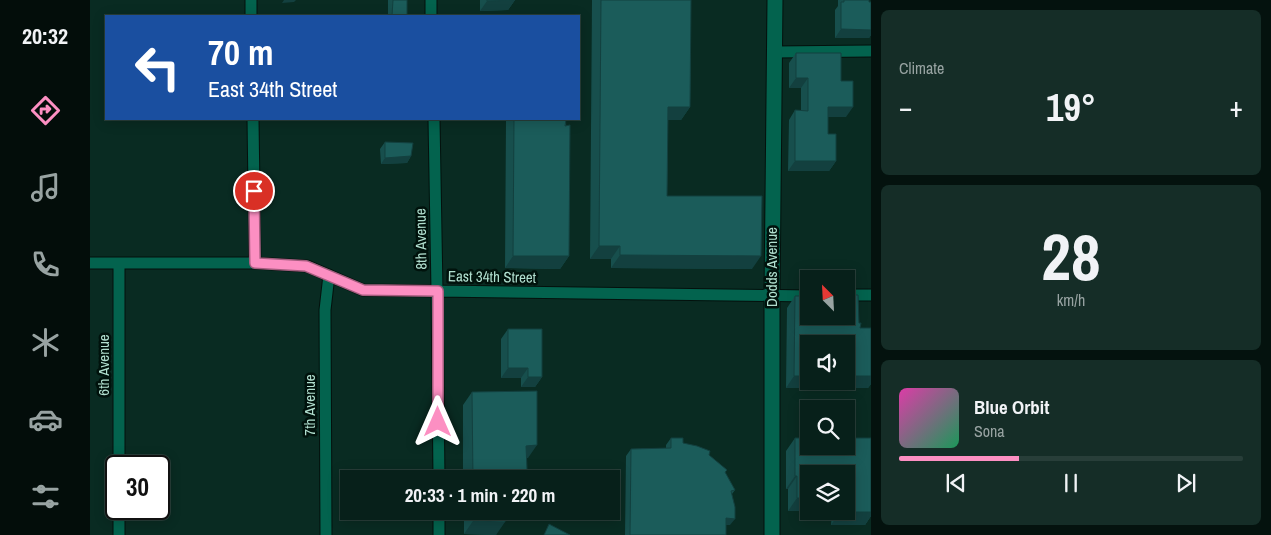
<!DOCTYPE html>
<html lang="en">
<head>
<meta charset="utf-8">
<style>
  :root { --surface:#07201a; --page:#152d27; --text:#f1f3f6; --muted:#98a3a2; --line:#283e39; --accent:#fc8fc2 }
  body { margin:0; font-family:"Archivo Narrow",sans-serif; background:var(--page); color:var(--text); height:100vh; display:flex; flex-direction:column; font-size:19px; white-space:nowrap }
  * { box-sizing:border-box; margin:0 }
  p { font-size:16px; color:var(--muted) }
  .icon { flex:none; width:28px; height:28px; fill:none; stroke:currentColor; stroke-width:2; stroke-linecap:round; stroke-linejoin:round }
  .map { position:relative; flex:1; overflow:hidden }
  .panel { display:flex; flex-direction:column; gap:10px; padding:10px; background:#04120e; width:400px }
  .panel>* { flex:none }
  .banner { position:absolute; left:15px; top:15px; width:475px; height:105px; border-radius:0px; box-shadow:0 2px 12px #0003,0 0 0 1px var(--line); background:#1a4fa0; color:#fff; overflow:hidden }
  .needle { width:32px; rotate:336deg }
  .controls { position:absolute; left:710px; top:270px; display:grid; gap:10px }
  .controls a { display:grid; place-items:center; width:55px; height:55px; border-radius:0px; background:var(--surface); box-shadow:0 2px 12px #0003,0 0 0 1px var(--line); font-size:25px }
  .speed { position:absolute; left:15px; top:455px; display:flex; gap:10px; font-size:25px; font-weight:700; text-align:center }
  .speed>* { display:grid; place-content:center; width:65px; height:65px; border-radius:50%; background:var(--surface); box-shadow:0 2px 12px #0003,0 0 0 1px var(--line); line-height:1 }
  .speed .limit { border:2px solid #111; border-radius:8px; background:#fff; color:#111 }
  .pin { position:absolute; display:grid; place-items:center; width:42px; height:42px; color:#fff; margin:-21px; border:2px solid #fff; border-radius:50%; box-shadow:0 1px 5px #0007 }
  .me { position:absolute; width:55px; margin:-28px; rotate:0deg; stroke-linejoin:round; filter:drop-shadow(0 0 4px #0008) }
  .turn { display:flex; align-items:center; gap:18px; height:105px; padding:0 20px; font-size:22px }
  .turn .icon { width:65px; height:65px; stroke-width:2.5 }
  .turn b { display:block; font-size:35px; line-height:42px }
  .big { font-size:38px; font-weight:700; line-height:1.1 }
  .panel .tile { flex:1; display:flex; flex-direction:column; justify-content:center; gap:8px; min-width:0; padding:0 18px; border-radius:8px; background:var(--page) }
  .panel .dial { align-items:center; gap:0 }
  .dial b { font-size:65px; line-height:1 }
  .song { display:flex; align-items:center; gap:15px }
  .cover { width:60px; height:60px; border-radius:8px; background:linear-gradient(135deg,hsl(320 70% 55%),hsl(150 70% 35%)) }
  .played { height:5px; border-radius:2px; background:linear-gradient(90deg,var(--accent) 35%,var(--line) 35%) }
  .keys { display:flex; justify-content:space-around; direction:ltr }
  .heat { display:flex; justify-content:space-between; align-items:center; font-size:28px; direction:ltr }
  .trip { position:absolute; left:250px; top:470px; width:280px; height:50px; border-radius:0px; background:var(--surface); box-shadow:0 2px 12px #0003,0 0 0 1px var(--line); font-weight:700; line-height:50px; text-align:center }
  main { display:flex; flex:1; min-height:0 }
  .tab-bar { display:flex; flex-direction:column; width:90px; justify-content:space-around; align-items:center; background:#030d0a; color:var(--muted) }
  .tab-bar .icon { width:35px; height:35px }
  .tab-bar .current { color:var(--accent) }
  .tab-bar b { font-size:22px; color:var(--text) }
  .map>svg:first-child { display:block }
</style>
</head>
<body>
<main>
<nav class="tab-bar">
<b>20:32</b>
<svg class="icon current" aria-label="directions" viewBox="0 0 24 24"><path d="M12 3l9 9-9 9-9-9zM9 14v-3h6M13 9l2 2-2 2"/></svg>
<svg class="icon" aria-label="music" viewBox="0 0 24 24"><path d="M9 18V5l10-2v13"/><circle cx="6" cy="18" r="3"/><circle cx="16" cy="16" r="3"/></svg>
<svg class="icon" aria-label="phone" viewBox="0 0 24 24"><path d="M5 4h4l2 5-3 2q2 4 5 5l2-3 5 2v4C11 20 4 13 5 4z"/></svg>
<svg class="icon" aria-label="climate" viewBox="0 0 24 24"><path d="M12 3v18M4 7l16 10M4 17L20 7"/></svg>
<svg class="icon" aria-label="car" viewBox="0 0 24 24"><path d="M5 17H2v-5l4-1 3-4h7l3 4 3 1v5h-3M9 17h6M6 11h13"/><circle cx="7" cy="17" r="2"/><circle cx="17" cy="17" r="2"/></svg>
<svg class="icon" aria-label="filters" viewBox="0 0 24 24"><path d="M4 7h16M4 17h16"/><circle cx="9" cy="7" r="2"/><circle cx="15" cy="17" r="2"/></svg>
</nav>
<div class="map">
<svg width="781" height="535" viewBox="0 0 781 535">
  <rect width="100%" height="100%" fill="#092b22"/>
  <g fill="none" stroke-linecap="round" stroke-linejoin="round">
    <!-- street casing -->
    <g stroke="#04110d" stroke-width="13">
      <path id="street" d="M161,0V16
        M341,0V16
        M685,52L781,51
        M163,119L165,263
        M344,119L347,291L349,479
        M0,263H165L217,266L273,290L719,296
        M29,264V466
        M756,295H781
        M29,509V535
        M349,511V535
        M236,535L235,310L239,275"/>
    </g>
    <!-- secondary casing -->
    <g stroke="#04110d" stroke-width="17">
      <path id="secondary" d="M682,535V296L685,0"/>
    </g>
    <!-- street -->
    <use href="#street" stroke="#03634e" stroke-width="11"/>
    <!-- secondary -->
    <use href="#secondary" stroke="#03634e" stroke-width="15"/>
  </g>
  <!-- wall -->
  <path fill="#174f4d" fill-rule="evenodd" d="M298,0H317V16H298Z
    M390,0H425L418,10L390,11Z
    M502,0H601L600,107L591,120H578L577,196L662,269L521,268V259H500Z
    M748,0H779V2H781V35L779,38H745V10L748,6Z
    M706,53L751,81L756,117H738V134L746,161L739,171H698L699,120L705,110H711V88H699V63Z
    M416,119H476L479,256L470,269L415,268Z
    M295,142L321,156L317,163L291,164L290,149Z
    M705,296L769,323L770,328H781V384L778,388H696L697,308Z
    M418,329L452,377L445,387H431V378H411V339Z
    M382,392L438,458H437L433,479H373V405Z
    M581,438L619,455L637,470L635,473L645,490L642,494L640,525H636V535H535L536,456L541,449L576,448V445Z
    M705,438H781V516L775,525H741L742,511H698V489H696V451ZM756,474V511H719Z
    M374,511H415L406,535L374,534Z"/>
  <!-- shaded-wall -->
  <path fill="#13403f" d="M194,0H206L204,2L192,3Z
    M425,0L418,10L390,11L397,1Z
    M751,29L781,30V35L779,38H745Z
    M706,78H718L711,88H699Z
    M578,107H600L591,120H569Z
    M738,107H763L756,117H731Z
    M321,156L317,163L291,164L295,158Z
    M705,161H746L739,171H698Z
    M509,246H530L521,259H500Z
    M530,255L671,256L662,269L521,268Z
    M423,256H479L470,269L415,268Z
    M418,368H438L431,378H411Z
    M704,376H719V381H756V376H781V384L778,388H696Z
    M438,377H452L445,387H431Z
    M447,445L438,458H427L436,446Z
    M705,476H707L698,489H696Z
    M707,498H719V511H742H698Z
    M750,512H781V516L775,525H741Z
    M636,518L645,519L640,525H632Z
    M383,521L415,522L406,535L374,534Z"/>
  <!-- building -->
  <path fill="#1b5c5a" stroke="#13403f" d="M303,0H317V16H302Z
    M397,0H425L397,1Z
    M511,0H601L600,107H578L577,196H672L671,256L530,255V246H509Z
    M754,0H779V2H781V30L751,29V2H754Z
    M706,53H751V81H763V107H738V134H746V161H705V110L718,111V78H706Z
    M424,119H476L475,126L480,125L479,256H423Z
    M295,142L323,143L321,156L295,158Z
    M756,295H768L769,323H771L770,328H781V376H756V344H719V376H704L705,296H719V316H756Z
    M418,329H452V377H438V368H418Z
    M447,391V445L436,446L437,469L434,478L415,479H383L382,392Z
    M581,438H593V443L607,446L620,451L619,455L637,470L635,472L645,490L641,491L645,507V519L636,518V535H540L541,449L581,448Z
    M705,438H719V446H756V438H781V512H750V511H756V474H719V498H707V476H705Z
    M383,511H415V522L383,521Z
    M459,524L480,535H454Z"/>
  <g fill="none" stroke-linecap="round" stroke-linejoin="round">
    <!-- route casing -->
    <g stroke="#a45d7e" stroke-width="12">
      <path id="route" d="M164,191L165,263L216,266L273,290L348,291V422"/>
    </g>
    <!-- route -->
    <use href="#route" stroke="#fc8fc2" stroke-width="9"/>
  </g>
  <g text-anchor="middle" stroke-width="5" stroke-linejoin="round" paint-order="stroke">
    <!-- street labels -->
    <g font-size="15" fill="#b0dfcf" stroke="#00120c">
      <text transform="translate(331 239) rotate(-91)" y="5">8th Avenue</text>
      <text transform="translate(682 267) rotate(-90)" y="5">Dodds Avenue</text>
      <text transform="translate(402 277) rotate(1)" y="5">East 34th Street</text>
      <text transform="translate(14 365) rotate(-90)" y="5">6th Avenue</text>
      <text transform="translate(220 405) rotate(-90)" y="5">7th Avenue</text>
    </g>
  </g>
</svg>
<div class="controls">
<a><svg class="needle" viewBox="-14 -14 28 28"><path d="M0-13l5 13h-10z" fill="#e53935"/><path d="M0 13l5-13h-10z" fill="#98a3a2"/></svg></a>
<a><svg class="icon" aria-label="sound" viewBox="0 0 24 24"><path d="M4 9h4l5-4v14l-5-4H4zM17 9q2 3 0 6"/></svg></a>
<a><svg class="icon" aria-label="search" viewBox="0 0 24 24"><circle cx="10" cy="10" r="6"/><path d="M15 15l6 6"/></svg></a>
<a><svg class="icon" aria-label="layers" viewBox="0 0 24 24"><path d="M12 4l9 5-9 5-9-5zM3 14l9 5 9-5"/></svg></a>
</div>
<div class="speed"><div class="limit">30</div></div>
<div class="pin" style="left:164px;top:191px;background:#d93025"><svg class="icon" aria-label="arrive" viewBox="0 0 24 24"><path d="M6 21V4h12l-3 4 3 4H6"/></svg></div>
<svg class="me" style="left:348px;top:422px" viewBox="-20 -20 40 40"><path d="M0-17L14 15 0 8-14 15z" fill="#fc8fc2" stroke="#fff" stroke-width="4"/></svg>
<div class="trip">20:33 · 1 min · 220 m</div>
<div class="banner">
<div class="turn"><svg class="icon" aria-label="left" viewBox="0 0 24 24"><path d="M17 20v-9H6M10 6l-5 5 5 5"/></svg><div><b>70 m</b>East 34th Street</div></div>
</div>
</div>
<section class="panel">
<div class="tile"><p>Climate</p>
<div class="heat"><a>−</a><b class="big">19°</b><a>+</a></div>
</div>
<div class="tile dial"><b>28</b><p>km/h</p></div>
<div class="tile">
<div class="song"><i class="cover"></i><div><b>Blue Orbit</b><p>Sona</p></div></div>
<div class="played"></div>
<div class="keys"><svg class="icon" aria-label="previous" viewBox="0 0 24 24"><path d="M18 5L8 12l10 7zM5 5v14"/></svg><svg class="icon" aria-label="pause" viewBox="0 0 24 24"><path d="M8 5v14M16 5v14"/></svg><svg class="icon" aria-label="next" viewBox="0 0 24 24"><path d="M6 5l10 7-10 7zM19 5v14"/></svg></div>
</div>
</section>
</main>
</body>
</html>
